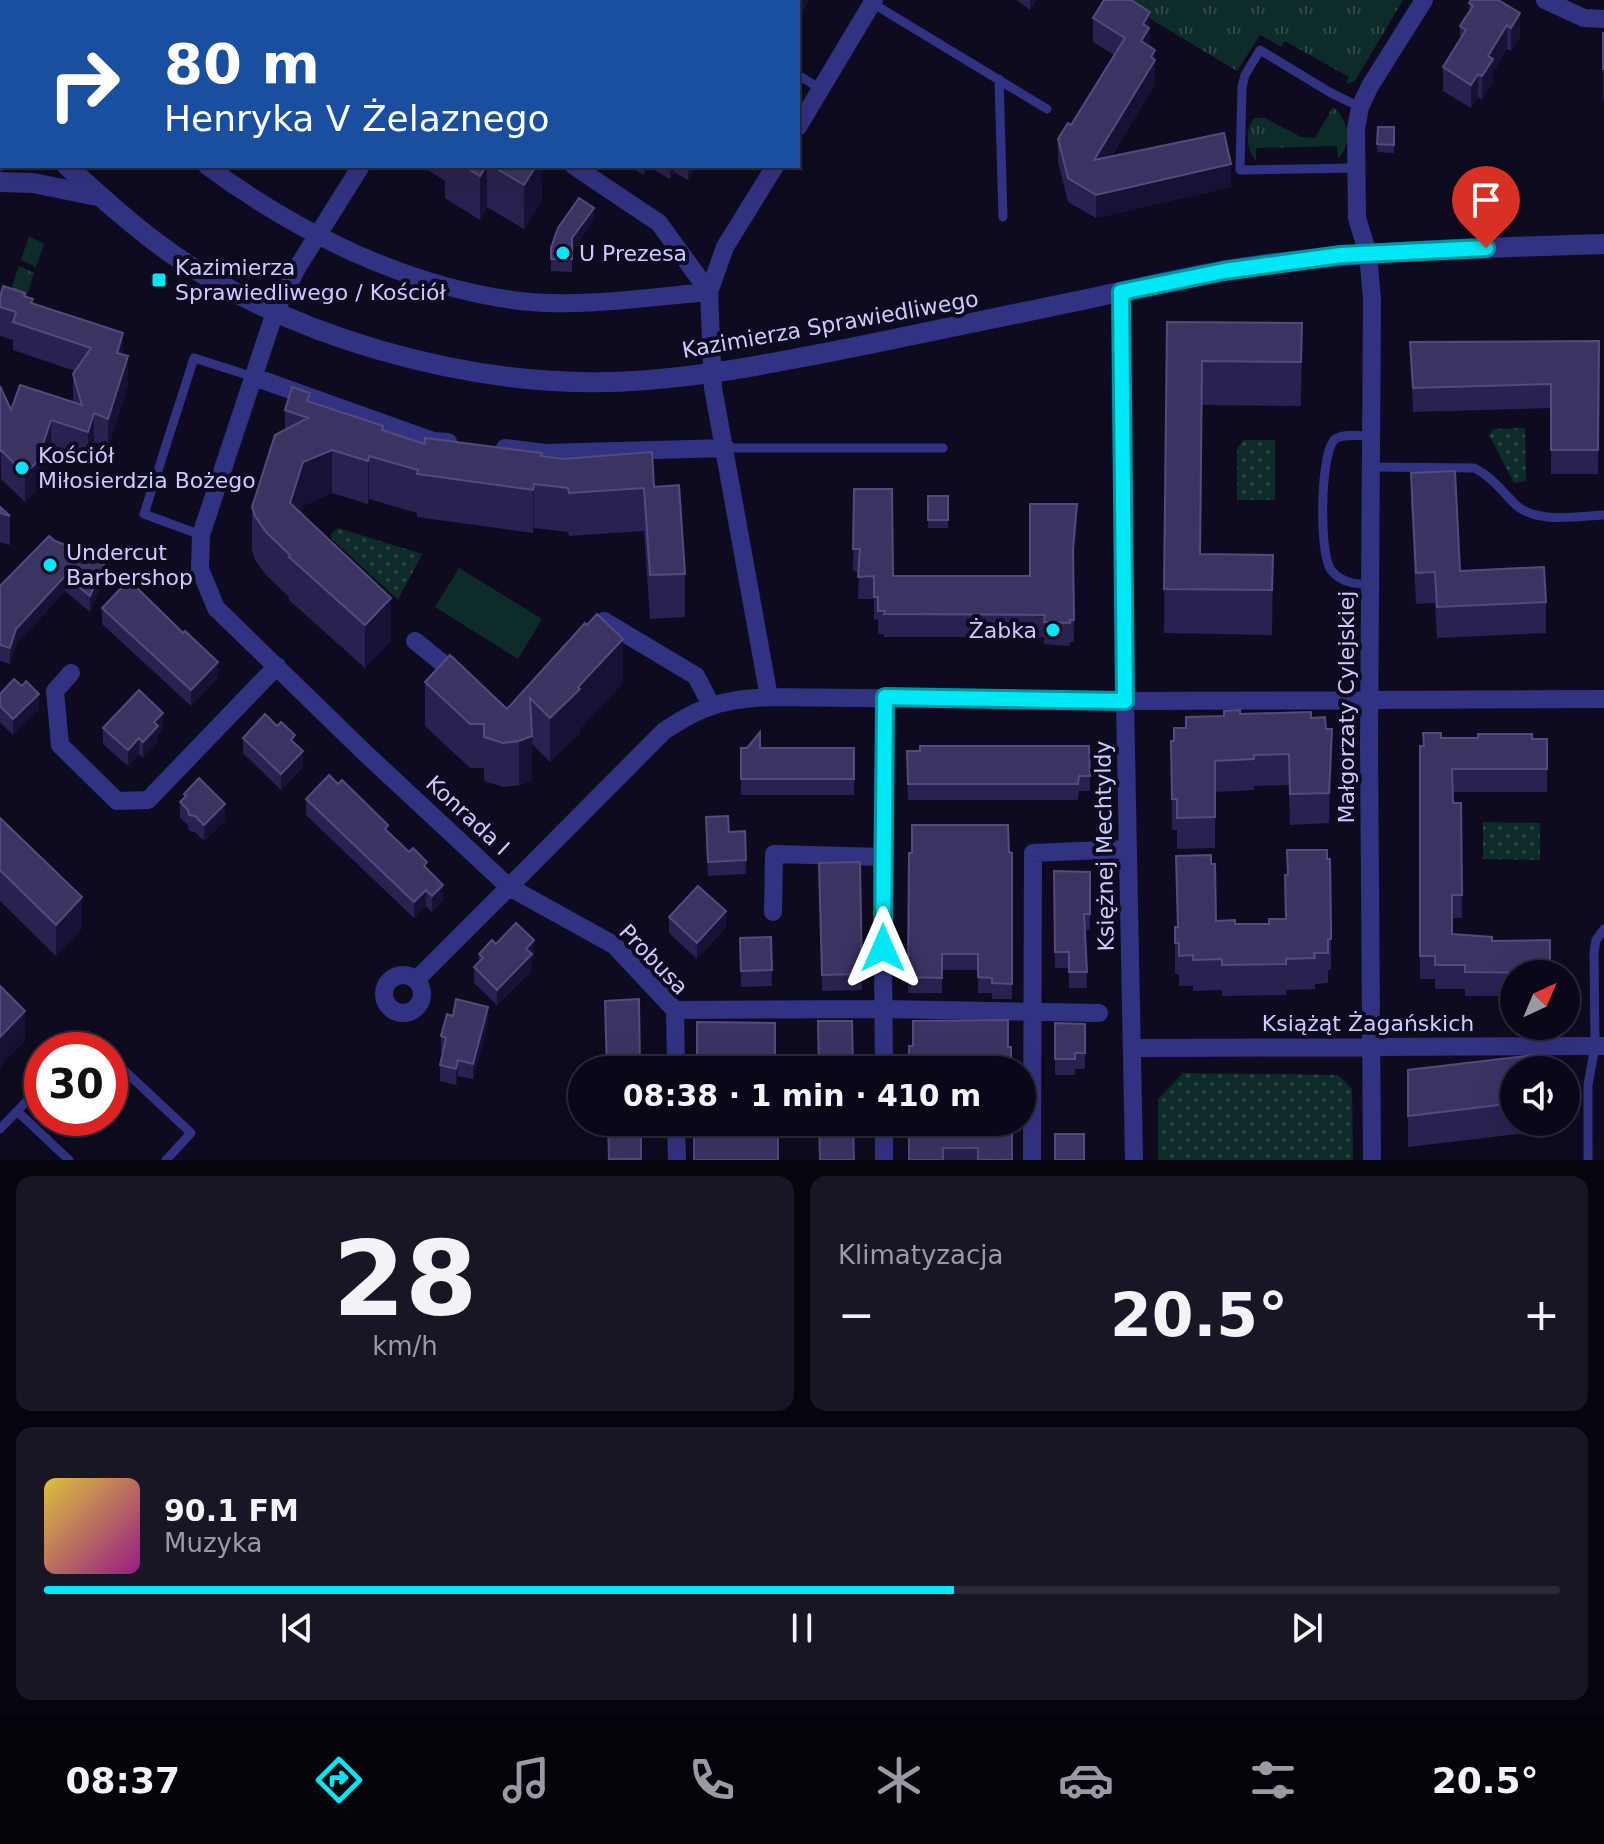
<!DOCTYPE html>
<html lang="pl">
<head>
<meta charset="utf-8">
<style>
  :root { --surface:#0a0818; --page:#181625; --text:#f1f3f6; --muted:#999aa2; --line:#2a2937; --accent:#00e7f5 }
  body { margin:0; font-family:"DejaVu Sans",sans-serif; background:var(--page); color:var(--text); height:100vh; display:flex; flex-direction:column; font-size:30px; white-space:nowrap }
  * { box-sizing:border-box; margin:0 }
  p { font-size:26px; color:var(--muted) }
  .icon { flex:none; width:44px; height:44px; fill:none; stroke:currentColor; stroke-width:2; stroke-linecap:round; stroke-linejoin:round }
  .map { position:relative; height:1160px; overflow:hidden }
  .details { display:flex; flex-direction:column; gap:16px; padding:16px; background:#06040d; flex:1 }
  .details>* { flex:none }
  .guide { position:absolute; left:0px; top:0px; width:800px; height:168px; box-shadow:0 8px 32px #0002,0 0 0 2px var(--line); background:#1a4fa0; color:#fff; overflow:hidden }
  .needle { width:52px; rotate:44deg }
  .fabs { position:absolute; left:1500px; top:960px; display:grid; gap:16px }
  .fabs a { display:grid; place-items:center; width:80px; height:80px; border-radius:50%; background:var(--surface); box-shadow:0 8px 32px #0002,0 0 0 2px var(--line); font-size:40px }
  .speed { position:absolute; left:24px; top:1032px; display:flex; gap:16px; font-size:40px; font-weight:700; text-align:center }
  .speed>* { display:grid; place-content:center; width:104px; height:104px; border-radius:50%; background:var(--surface); box-shadow:0 8px 32px #0002,0 0 0 2px var(--line); line-height:1 }
  .speed .limit { border:12px solid #d22; background:#fff; color:#111 }
  .pin { position:absolute; display:grid; place-items:center; width:68px; height:68px; color:#fff; margin:-82px -34px; border-radius:50% 50% 50% 0; rotate:-45deg; box-shadow:0 0 8px #0007 }
  .pin .icon { rotate:45deg }
  .me { position:absolute; width:88px; margin:-44px; rotate:0deg; stroke-linejoin:round; filter:drop-shadow(0 0 6px #0008) }
  .turn { display:flex; align-items:center; gap:28px; height:168px; padding:0 32px; font-size:36px }
  .turn .icon { width:104px; height:104px; stroke-width:2.5 }
  .turn b { display:block; font-size:56px; line-height:68px }
  .big { font-size:60px; font-weight:800; line-height:1.1 }
  .details .card { flex:1; display:flex; flex-direction:column; justify-content:center; gap:12px; min-width:0; padding:0 28px; border-radius:16px; background:var(--page) }
  .details .dial { align-items:center; gap:0 }
  .dial b { font-size:104px; line-height:1 }
  .song { display:flex; align-items:center; gap:24px }
  .cover { width:96px; height:96px; border-radius:12px; background:linear-gradient(135deg,hsl(50 70% 55%),hsl(310 70% 35%)) }
  .played { height:8px; border-radius:4px; background:linear-gradient(90deg,var(--accent) 60%,var(--line) 60%) }
  .keys { display:flex; justify-content:space-around; direction:ltr }
  .heat { display:flex; justify-content:space-between; align-items:center; font-size:44px; direction:ltr }
  .details .tiles { flex:1; display:grid; gap:16px; grid-template-columns:1fr 1fr }
  .card:last-child { grid-column:span 2 }
  .trip { position:absolute; left:568px; top:1056px; width:468px; height:80px; border-radius:40px; background:var(--surface); box-shadow:0 8px 32px #0002,0 0 0 2px var(--line); font-weight:800; line-height:80px; text-align:center }
  .dock { display:flex; height:128px; justify-content:space-around; align-items:center; background:#04030a; color:var(--muted) }
  .dock .icon { width:56px; height:56px }
  .dock .active { color:var(--accent) }
  .dock b { font-size:36px; color:var(--text) }
  .map>svg:first-child { display:block }
</style>
</head>
<body>
<div class="map">
<svg width="1604" height="1160" viewBox="0 0 1604 1160">
  <defs>
    <pattern id="grass-tufts" width="24" height="20" patternUnits="userSpaceOnUse" patternTransform="scale(2)"><rect width="24" height="20" fill="#0d2b28"/><path d="M3 7l-1-3M5 7V3M7 7l1-3M15 17l-1-3M17 17v-4M19 17l1-3" fill="none" stroke="#2f4848"/></pattern>
    <pattern id="park-dots" width="8" height="8" patternUnits="userSpaceOnUse" patternTransform="scale(2)"><rect width="8" height="8" fill="#0d2b28"/><path d="M2 2h.1M6 6h.1" fill="none" stroke="#2f4848" stroke-width="1.8" stroke-linecap="round"/></pattern>
  </defs>
  <rect width="100%" height="100%" fill="#0e0b20"/>
  <!-- grass -->
  <path fill="url(#grass-tufts)" d="M1119,0H1403L1355,81L1346,84L1349,77L1285,41L1281,47L1260,35L1237,71Z
    M1333,107C1349,120 1353,143 1338,159L1337,146L1256,148V161C1246,150 1245,129 1254,118H1265L1301,137L1315,138Z
    M29,236L44,244L36,267L21,260Z
    M19,266L34,273L21,313L4,308Z"/>
  <!-- park -->
  <path fill="url(#park-dots)" d="M1525,428L1526,481L1514,483L1489,435L1493,429Z
    M1244,440H1275V500H1237V448Z
    M338,528L422,554L398,600L332,539L331,534Z
    M1483,822L1540,823V860L1483,859Z
    M1183,1073L1338,1075L1352,1089L1353,1160H1158V1099Z"/>
  <!-- pitch -->
  <path fill="#0d2b28" d="M459,568L542,619L518,659L435,607Z"/>
  <g fill="none" stroke-linecap="round" stroke-linejoin="round">
    <!-- service -->
    <path stroke="#323283" stroke-width="9" d="M673,0L676,2
      M592,2L593,0
      M872,3L1047,109
      M798,75L821,89
      M999,79L1003,217
      M1356,168L1240,170L1242,87L1245,75L1260,50L1331,93L1360,107
      M1371,436C1362,436 1341,433 1334,440C1320,456 1319,554 1331,570C1341,583 1356,584 1371,585
      M726,448H943
      M1372,467L1474,468C1492,476 1503,493 1517,506C1539,524 1578,516 1604,515
      M201,535L144,514L194,358L254,377
      M74,1050L88,1036L103,1050
      M110,1057L191,1133L166,1160
      M17,1111L69,1160
      M0,1129L42,1085
      M1588,1160V1085L1595,1046L1594,953L1596,940L1604,929"/>
    <!-- minor -->
    <path stroke="#323283" stroke-width="18" d="M54,0L55,2
      M305,0L308,2
      M1545,0L1584,18L1604,19
      M461,2L463,0
      M798,127L874,0
      M207,166C298,233 407,287 520,301C582,308 647,297 709,292
      M361,166L297,268L275,312L201,535L200,569L216,608L364,752L509,887L664,731C703,705 722,700 769,697L713,388L709,292L725,247L775,166
      M574,166L659,223L709,292
      M1121,292L1125,701L1134,1160
      M254,377L433,441L448,442
      M505,448L545,453L726,448
      M591,634L604,621L696,676L711,705
      M415,641L461,678
      M71,673L55,691L60,745L117,801L148,800L277,666
      M769,697L1125,701L1604,699
      M773,912L774,854L882,857
      M384 994a19 19 0 1 1 38 0a19 19 0 1 1-38 0Z
      M416,980L509,887L614,945L675,1010L676,1070
      M675,1010L883,1009L1099,1013
      M1133,1048L1604,1046
      M884,1070L882,857L885,697
      M676,1122L677,1160
      M884,1122V1160
      M1032,1160L1033,853L1128,849
      M1372,1160L1369,745L1372,300L1368,254L1357,218L1356,129L1360,107L1370,86L1424,0"/>
    <!-- tertiary -->
    <path stroke="#323283" stroke-width="20" d="M0,94L2,97
      M0,127L2,126
      M0,161L2,159
      M67,166C101,197 135,228 172,254C291,337 463,385 607,382C690,380 774,363 855,347C934,330 1013,314 1092,298C1136,288 1181,278 1226,270C1351,250 1478,248 1604,244
      M0,182L33,183L97,196"/>
  </g>
  <!-- wall -->
  <path fill="#292250" d="M717,0H808V2L798,19V2H720Z
    M1017,0H1037L1030,10Z
    M1498,0L1520,37L1511,51L1507,49L1493,72V82L1482,100L1478,97L1471,108L1443,91V67L1460,40V26L1469,13V3Z
    M1093,18L1150,36L1149,46L1155,60V84L1111,157L1231,187L1096,218L1068,202L1058,162V139L1071,125L1114,55L1093,42Z
    M1603,33H1604V100H1603Z
    M1378,127H1394V153L1377,152Z
    M425,166H542V200L524,229L487,207L480,220L445,198V181L425,168Z
    M629,166H696L688,180L674,172L670,179L649,167L644,175Z
    M594,220L572,250V272L551,271V259Z
    M0,297H25L33,303L123,355L128,385L108,447L94,442L88,460L51,448L37,490L25,502L1,479L0,386L11,410L73,402V374L75,371L13,350V340L0,336Z
    M1167,322L1302,323L1301,406L1202,405L1201,554L1273,555L1272,635L1164,633Z
    M1599,341L1598,474H1551V408L1413,412L1410,342Z
    M310,402L383,430L425,444L542,456L654,487L685,574V617L650,619L644,531L569,536L568,532L534,528L533,533L417,517V513L369,499L368,504L332,493L303,506L301,513L391,641L365,668L289,600V597L266,575L255,560L252,550V507L285,430V410Z
    M1411,473L1460,571L1546,602V633L1437,638L1435,603L1416,604L1411,504Z
    M854,489L893,576H1030L1077,527L1073,567L1074,642H1070V646L1044,644V637H884V634H878V619L874,620V599H858L859,572L853,571Z
    M928,496H948V528H928Z
    M0,507L10,516V545L0,542Z
    M49,536L106,576L90,612L65,591L16,645L10,664L0,661V586Z
    M102,608L183,633L218,678L191,706L102,624Z
    M585,623L623,683L580,729V733L550,762L532,744V780L519,785L503,787L484,781V768H470L425,726V682L507,709Z
    M0,694L39,709L13,735L0,722Z
    M1240,714L1311,718L1326,729L1332,759L1329,823L1290,825L1289,785L1254,786V790L1215,792V848L1177,849V830H1172L1171,741H1174L1186,728L1224,716Z
    M103,728L163,729L158,734V742L143,758L139,754L128,766L103,744Z
    M243,738L295,743L303,767L281,790L243,753Z
    M1441,738L1547,739V792H1453V803H1461L1462,918H1452V934L1492,941L1550,940V974H1514V996H1465V989H1435V979H1420V746H1424Z
    M1089,746L1090,791H1079L1078,800H908L907,751Z
    M741,748H854V795H741Z
    M184,794L225,820L204,841L195,832L189,831L188,825L180,818V802L184,799Z
    M306,799L388,833L427,869L443,900L432,912L426,906L414,918L306,815Z
    M0,818L82,928L56,956L0,901Z
    M706,831H745L746,874L708,876Z
    M909,853H1012V999H992V993H978V970H942V993H908Z
    M1176,856L1211,864L1216,921L1235,924H1269L1285,919V875L1331,939V970H1328V983L1315,984V989L1286,990V995L1222,996V990L1193,991V986H1179V974H1175V927H1177Z
    M860,862L862,990L822,991L819,863Z
    M1054,871L1090,872V930H1085L1087,988H1069V968H1055Z
    M669,917L726,927L697,959L669,933Z
    M771,937L772,986L741,987L740,938Z
    M496,944L534,956L532,959V970L497,1005L474,983V967L479,962V954Z
    M697,1022L775,1023V1070H697Z
    M488,1023L473,1079L458,1076L456,1085L440,1081V1065L442,1053L441,1052V1036Z
    M1055,1023L1085,1024V1069H1075V1075H1055Z
    M1408,1070H1514V1122H1534V1132L1408,1147Z
    M909,1122L1012,1160H909Z"/>
  <!-- shaded-wall -->
  <path fill="#171135" d="M542,0H566L564,2H541Z
    M786,0H808V2L798,19V2H785Z
    M1030,0H1037L1030,10Z
    M1150,12V36L1149,51L1141,41L1143,24Z
    M1520,13V37L1511,51V28Z
    M1507,25V49L1493,72V82L1482,100V76L1488,56Z
    M1155,50V84L1094,184V160Z
    M1478,74V97L1471,108V85Z
    M1231,164V187L1096,218V195Z
    M486,166H487V207L480,220V176Z
    M536,166H542V200L524,229V185Z
    M644,166H649L644,175Z
    M670,166H674V172L670,179Z
    M688,166H696L688,180Z
    M594,208V220L572,250V272V238Z
    M123,333V361L117,353Z
    M128,356V385L108,447V419Z
    M94,413V442L88,460V432Z
    M51,420V448L37,490L25,502V474Z
    M332,450V493L303,506L290,546V503L303,462Z
    M369,456V499L368,504V461Z
    M534,484V528L533,533V490Z
    M1077,504V527L1073,571V548Z
    M106,560V576L90,612V596Z
    M65,576V591L16,645L10,664V648L16,629Z
    M391,598V641L365,668V625Z
    M623,639V683L580,729V733L550,762V718Z
    M218,662V678L191,706V690Z
    M39,694V709L13,735V719Z
    M163,713V729L158,734V742L143,758V742L154,722Z
    M1332,729V759L1329,823V793Z
    M532,736V780L519,785V741Z
    M139,738V754L128,766V750Z
    M303,751V767L281,790V774Z
    M225,804V820L204,841V825Z
    M443,885V900L432,912V896Z
    M426,890V906L414,918V902Z
    M82,897V928L56,956V925Z
    M726,911V927L697,959V943Z
    M534,940V956L532,959V970L497,1005V990L526,949Z
    M488,1007V1023L473,1079V1064Z
    M25,1011V1041L0,1067V1037Z
    M458,1060V1076L456,1085V1069Z"/>
  <!-- building -->
  <path fill="#3b3463" stroke="#524b7b" stroke-width="2" d="M175,0H228L230,1L174,2Z
    M502,0H542L541,2H501Z
    M1104,0H1131L1150,12L1143,24L1149,28L1141,41L1155,50L1151,57L1155,60L1094,160L1224,133L1231,164L1096,195L1068,178L1058,139L1068,123L1071,125L1125,38L1093,18Z
    M1471,0H1498L1520,13L1511,28L1507,25L1488,56L1493,59L1482,76L1478,74L1471,85L1443,67L1466,30L1460,26L1473,6L1469,3Z
    M1603,33H1604V69H1603Z
    M1378,127H1394V145L1377,144Z
    M464,166H486L480,176Z
    M492,166H536L524,185Z
    M579,198L594,208L572,238V259H551V248L558,228Z
    M3,286L25,293L24,296L33,299L31,303L123,333L117,353L128,356L108,419L94,413L88,432L51,420L37,462L25,474L1,450L0,452V386L11,410L20,385L82,405L73,374L91,348L13,322L16,312L0,307V297Z
    M1167,322L1302,323L1301,362L1202,361L1200,554L1273,555L1272,590L1164,589Z
    M1599,341L1598,450H1551V384L1413,388L1410,342Z
    M292,387L310,393L307,401L383,426L382,430L425,444V438L542,453L541,456L562,459L652,452L654,487L679,485L685,574L650,575L644,488L569,493L568,488L534,484L533,490L417,474L418,470L369,456L368,461L332,450L303,462L290,503L391,598L365,625L289,557L290,555L266,532L255,516L252,507L275,435L308,418L285,410Z
    M1455,471L1460,571L1544,567L1546,602L1437,607L1435,572L1416,573L1411,473Z
    M854,489H892L893,576H1030V504H1077L1073,548L1074,620H1070V623L1044,622L1045,615L884,614L885,611H878V597H874V576L858,577L860,549H853Z
    M928,496H948V520H928Z
    M0,507L10,516L0,513Z
    M49,536L55,541L106,560L90,596L65,576L16,629L10,648L0,645V586Z
    M129,580L183,633L185,631L218,662L191,690L102,608Z
    M597,614L623,639L578,687L580,689L550,718L530,698L532,736L519,741L503,743L484,737V724H470L425,682L450,655L507,709L585,623L587,625Z
    M14,679L22,686L26,681L39,694L13,719L0,706V694Z
    M139,690L163,713L154,722L158,726L143,742L139,738L128,750L103,728Z
    M1240,710V714L1311,712V718L1325,717L1326,729H1332L1329,793L1290,794L1289,754L1254,755V759L1215,761V817L1177,818V799H1172L1171,741H1174V728H1186V717L1224,716V711Z
    M265,714L277,726L281,722L295,735L291,740L303,751L281,774L243,738Z
    M760,732V748H854V779H741V748H747Z
    M1423,733H1441V738H1478V734H1532V739H1547V769H1452L1453,803H1461L1462,895H1452V934L1492,937V941L1550,940V973L1465,972V965H1435V956H1420V746H1424Z
    M920,746H1089L1090,776H1079L1078,784H908L907,751H920Z
    M329,775L338,784L342,780L388,825L385,829L409,852L413,848L427,862L424,866L443,885L432,896L426,890L414,902L306,799Z
    M199,778L225,804L204,825L195,816L189,815L188,810L180,802L186,796L184,794Z
    M728,816L729,832L745,831L746,860L708,862L706,817Z
    M0,818L82,897L56,925L0,870Z
    M912,825H1008L1009,852L1012,853V984L992,983V978L978,977V954H942V978L908,977L909,853H912Z
    M1287,850H1327V859H1330L1331,928V939H1328V953H1314L1315,958L1286,959V964L1222,965V959L1193,960V955L1179,956V943H1175V927H1178L1176,856L1211,855V864H1215L1216,921L1235,920V924H1269V919H1286L1285,875H1288Z
    M860,862L862,974L822,975L819,863Z
    M1054,871L1090,872V914H1084L1087,972H1069V952H1055Z
    M698,886L726,911L697,943L669,917Z
    M516,923L534,940L526,949L532,954L497,990L474,967L483,958L479,954L492,940L496,944Z
    M771,937L772,970L741,971L740,938Z
    M0,986L25,1011L0,1037Z
    M456,999L488,1007L473,1064L458,1060L456,1069L440,1065L446,1038L441,1036L447,1014L453,1016Z
    M639,999L640,1070H607L605,1001Z
    M1008,1020V1047H1011V1070H909V1046H913V1021Z
    M818,1021H852L853,1070H819Z
    M697,1022L775,1023V1061L697,1060Z
    M1055,1023L1085,1024V1053H1075V1059H1055Z
    M1534,1055V1070H1514V1103L1408,1116V1070Z
    M608,1122H641V1159H609Z
    M819,1122H853L854,1160H820Z
    M909,1122H1012V1160H978V1148H943V1160H909Z
    M694,1131H778V1160H694Z
    M1055,1134H1084V1160H1055Z"/>
  <g fill="none" stroke-linecap="round" stroke-linejoin="round">
    <!-- route casing -->
    <g stroke="#00969f" stroke-width="20">
      <path id="route" d="M883,948L885,697L1125,701L1121,292L1224,271L1341,255L1486,248"/>
    </g>
    <!-- route -->
    <use href="#route" stroke="#00e7f5" stroke-width="14"/>
  </g>
  <!-- markers -->
  <g fill="#00e7f5" stroke="#0e0b20" stroke-width="3">
    <circle cx="563" cy="253" r="8"/>
    <rect x="151" y="272" width="16" height="16" rx="4"/>
    <circle cx="22" cy="468" r="8"/>
    <circle cx="50" cy="565" r="8"/>
    <circle cx="1053" cy="630" r="8"/>
  </g>
  <g text-anchor="middle" stroke-width="8" stroke-linejoin="round" paint-order="stroke">
    <!-- poi labels -->
    <g font-size="22" fill="#cecaff" stroke="#0e0b20" text-anchor="start">
      <text x="579" y="261">U Prezesa</text>
      <text x="175" y="275">Kazimierza<tspan x="175" dy="25">Sprawiedliwego / Kościół</tspan></text>
      <text x="38" y="463">Kościół<tspan x="38" dy="25">Miłosierdzia Bożego</tspan></text>
      <text x="66" y="560">Undercut<tspan x="66" dy="25">Barbershop</tspan></text>
      <text x="1037" y="638" text-anchor="end">Żabka</text>
    </g>
    <!-- street labels -->
    <g font-size="22" fill="#cecaff" stroke="#0e0b20">
      <text transform="translate(830 324) rotate(-10)" y="8">Kazimierza Sprawiedliwego</text>
      <text transform="translate(1346 707) rotate(-90)" y="8">Małgorzaty Cylejskiej</text>
      <text transform="translate(468 815) rotate(43)" y="8">Konrada I</text>
      <text transform="translate(1104 846) rotate(-91)" y="8">Księżnej Mechtyldy</text>
      <text transform="translate(654 959) rotate(46)" y="8">Probusa</text>
      <text x="1368" y="1031">Książąt Żagańskich</text>
    </g>
  </g>
</svg>
<div class="fabs">
<a><svg class="needle" viewBox="-14 -14 28 28"><path d="M0-13l5 13h-10z" fill="#e53935"/><path d="M0 13l5-13h-10z" fill="#999aa2"/></svg></a>
<a><svg class="icon" aria-label="sound" viewBox="0 0 24 24"><path d="M4 9h4l5-4v14l-5-4H4zM17 9q2 3 0 6"/></svg></a>
</div>
<div class="speed"><div class="limit">30</div></div>
<div class="pin" style="left:1486px;top:248px;background:#d93025"><svg class="icon" aria-label="arrive" viewBox="0 0 24 24"><path d="M6 21V4h12l-3 4 3 4H6"/></svg></div>
<svg class="me" style="left:883px;top:948px" viewBox="-20 -20 40 40"><path d="M0-17L14 15 0 8-14 15z" fill="#00e7f5" stroke="#fff" stroke-width="4"/></svg>
<div class="trip">08:38 · 1 min · 410 m</div>
<div class="guide">
<div class="turn"><svg class="icon" aria-label="right" viewBox="0 0 24 24"><path d="M7 20v-9h11M14 6l5 5-5 5"/></svg><div><b>80 m</b>Henryka V Żelaznego</div></div>
</div>
</div>
<section class="details">
<div class="tiles">
<div class="card dial"><b>28</b><p>km/h</p></div>
<div class="card"><p>Klimatyzacja</p>
<div class="heat"><a>−</a><b class="big">20.5°</b><a>+</a></div>
</div>
<div class="card">
<div class="song"><i class="cover"></i><div><b>90.1 FM</b><p>Muzyka</p></div></div>
<div class="played"></div>
<div class="keys"><svg class="icon" aria-label="previous" viewBox="0 0 24 24"><path d="M18 5L8 12l10 7zM5 5v14"/></svg><svg class="icon" aria-label="pause" viewBox="0 0 24 24"><path d="M8 5v14M16 5v14"/></svg><svg class="icon" aria-label="next" viewBox="0 0 24 24"><path d="M6 5l10 7-10 7zM19 5v14"/></svg></div>
</div>
</div>
</section>
<nav class="dock">
<b>08:37</b>
<svg class="icon active" aria-label="directions" viewBox="0 0 24 24"><path d="M12 3l9 9-9 9-9-9zM9 14v-3h6M13 9l2 2-2 2"/></svg>
<svg class="icon" aria-label="music" viewBox="0 0 24 24"><path d="M9 18V5l10-2v13"/><circle cx="6" cy="18" r="3"/><circle cx="16" cy="16" r="3"/></svg>
<svg class="icon" aria-label="phone" viewBox="0 0 24 24"><path d="M5 4h4l2 5-3 2q2 4 5 5l2-3 5 2v4C11 20 4 13 5 4z"/></svg>
<svg class="icon" aria-label="climate" viewBox="0 0 24 24"><path d="M12 3v18M4 7l16 10M4 17L20 7"/></svg>
<svg class="icon" aria-label="car" viewBox="0 0 24 24"><path d="M5 17H2v-5l4-1 3-4h7l3 4 3 1v5h-3M9 17h6M6 11h13"/><circle cx="7" cy="17" r="2"/><circle cx="17" cy="17" r="2"/></svg>
<svg class="icon" aria-label="filters" viewBox="0 0 24 24"><path d="M4 7h16M4 17h16"/><circle cx="9" cy="7" r="2"/><circle cx="15" cy="17" r="2"/></svg>
<b>20.5°</b>
</nav>
</body>
</html>
